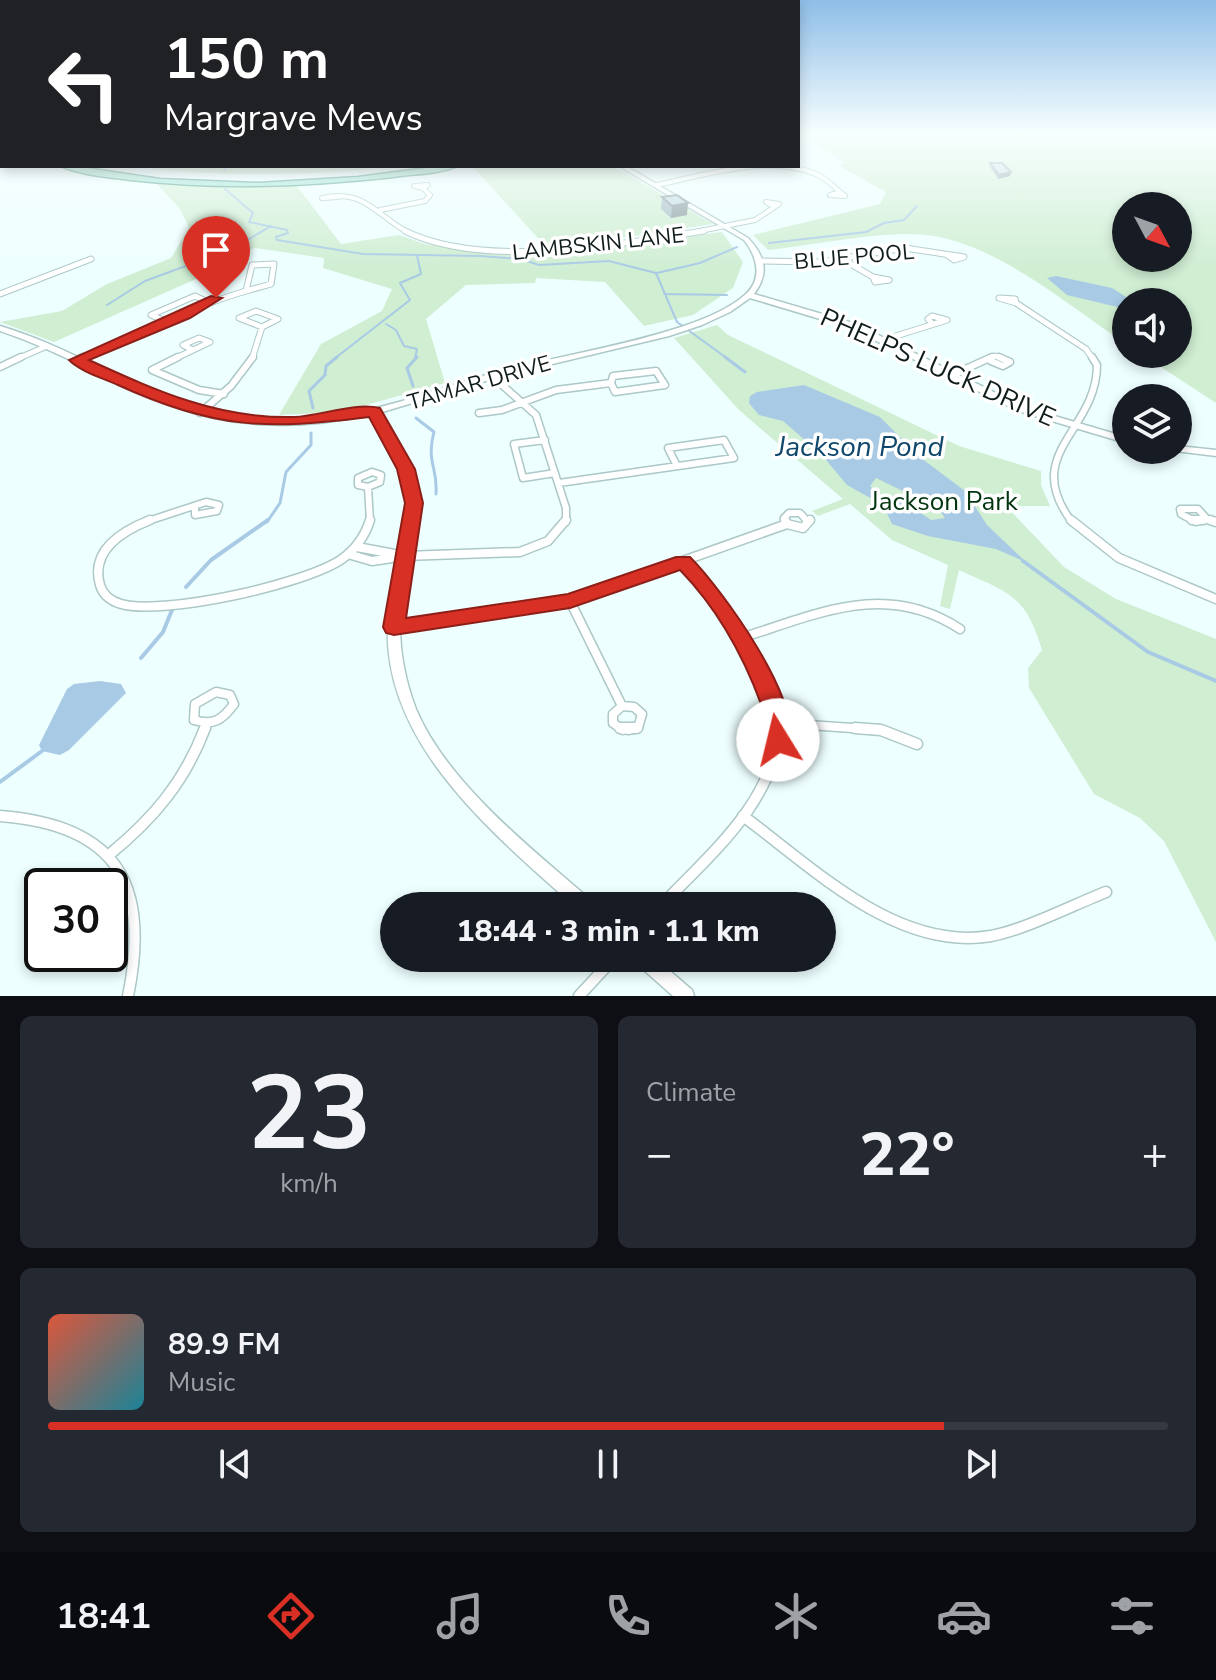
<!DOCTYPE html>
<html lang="en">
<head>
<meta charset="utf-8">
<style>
  :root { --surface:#171b24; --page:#242831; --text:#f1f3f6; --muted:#9ea1a6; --line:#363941; --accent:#d93025 }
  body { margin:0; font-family:"Nunito Sans",sans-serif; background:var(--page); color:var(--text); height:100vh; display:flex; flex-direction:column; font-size:30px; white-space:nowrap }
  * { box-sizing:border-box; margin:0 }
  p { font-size:26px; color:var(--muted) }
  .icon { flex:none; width:44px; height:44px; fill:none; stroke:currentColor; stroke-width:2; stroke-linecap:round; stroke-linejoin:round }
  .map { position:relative; height:996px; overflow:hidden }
  .panel { display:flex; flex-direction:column; gap:20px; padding:20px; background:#0d0f14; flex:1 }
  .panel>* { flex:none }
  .hud { position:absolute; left:0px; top:0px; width:800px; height:168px; box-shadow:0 4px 12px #0003; background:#202124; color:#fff; overflow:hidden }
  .needle { width:52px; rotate:131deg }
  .tools { position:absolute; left:1112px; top:192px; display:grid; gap:16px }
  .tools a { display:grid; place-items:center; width:80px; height:80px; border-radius:50%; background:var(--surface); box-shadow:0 4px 12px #0003; font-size:40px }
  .speed { position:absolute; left:24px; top:868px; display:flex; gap:16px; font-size:40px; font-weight:700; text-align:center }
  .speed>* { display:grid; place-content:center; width:104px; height:104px; border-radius:50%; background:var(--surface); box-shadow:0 4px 12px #0003; line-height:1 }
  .speed .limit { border:4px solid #111; border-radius:12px; background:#fff; color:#111 }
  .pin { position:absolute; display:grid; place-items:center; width:68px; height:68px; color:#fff; margin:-82px -34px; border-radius:50% 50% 50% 0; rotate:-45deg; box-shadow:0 0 8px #0007 }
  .pin .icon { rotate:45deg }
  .me { position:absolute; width:88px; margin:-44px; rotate:351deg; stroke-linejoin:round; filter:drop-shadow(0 0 6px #0008) }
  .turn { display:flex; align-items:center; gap:28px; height:168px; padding:0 32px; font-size:36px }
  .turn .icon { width:104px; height:104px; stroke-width:2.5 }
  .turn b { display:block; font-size:56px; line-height:68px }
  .big { font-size:60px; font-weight:800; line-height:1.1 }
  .panel .widget { flex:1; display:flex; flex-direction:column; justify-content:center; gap:12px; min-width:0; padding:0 28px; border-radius:12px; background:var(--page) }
  .panel .dial { align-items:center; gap:0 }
  .dial b { font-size:104px; line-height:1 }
  .song { display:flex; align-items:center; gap:24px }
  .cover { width:96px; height:96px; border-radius:12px; background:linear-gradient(135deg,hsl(10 70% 55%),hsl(190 70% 35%)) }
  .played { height:8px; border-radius:4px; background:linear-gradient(90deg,var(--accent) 80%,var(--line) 80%) }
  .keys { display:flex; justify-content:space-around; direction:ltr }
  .heat { display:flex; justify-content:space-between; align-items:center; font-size:44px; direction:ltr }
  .panel .tiles { flex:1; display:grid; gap:20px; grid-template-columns:1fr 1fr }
  .widget:last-child { grid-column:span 2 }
  .trip { position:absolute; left:380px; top:892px; width:456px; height:80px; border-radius:40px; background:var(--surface); box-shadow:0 4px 12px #0003; font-weight:800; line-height:80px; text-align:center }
  .dock { display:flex; height:128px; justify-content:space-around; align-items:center; background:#090b0e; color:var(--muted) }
  .dock .icon { width:56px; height:56px }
  .dock .selected { color:var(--accent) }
  .dock b { font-size:36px; color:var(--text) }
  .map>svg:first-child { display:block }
</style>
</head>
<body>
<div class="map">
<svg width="1216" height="996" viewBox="0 0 1216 996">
  <rect width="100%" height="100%" fill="#eff"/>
  <!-- green -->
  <path fill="#cfeed2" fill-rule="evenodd" d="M816,132H1216V403L1141,354H1178V302H1126V344C1064,303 986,233 909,234C866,234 812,245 768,250L753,235L880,204L886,192L839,166L845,163L814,143ZM1126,206H1178V258H1126Z
    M134,166H397C311,176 219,178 134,166Z
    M613,166L713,224L548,249L473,167Z
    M157,184L297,186L341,244L399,235L425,244L543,257L722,232L743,262L733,288L693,315L644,326L605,282L536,278L535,283L466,285L426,319L445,383L341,412L279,415L321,344L382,311L392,289L323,268L324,258L255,248L228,256L205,275L54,342L0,322L62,311L107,284L171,258L189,228L180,209Z
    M717,325L728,335L959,446L1041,471V485L1050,506H1006L1064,567L1116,599L1216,639V942L1164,841L1140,818L1094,794L1029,688L1028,668L1042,650C1025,594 1009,593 959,570L950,609L940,606L948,565L892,540L850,504L818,516L812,511L843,499L739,410L674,338Z"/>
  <!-- water -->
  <path fill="#a8cae5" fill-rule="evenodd" d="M1056,276L1112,288L1134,302H1126V309L1067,295L1047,278Z
    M804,385L880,417L921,458L965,491L987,525L1026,562L996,549L928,536L892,524L883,505L847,485L821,454L783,421L759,415L749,403L750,396L757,392ZM876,478L938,508L945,518L931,520L903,501L884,499L870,486Z
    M100,681L121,684L126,693L69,750L60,755L42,751L39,745L67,689L74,684Z"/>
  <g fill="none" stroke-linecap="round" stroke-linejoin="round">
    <!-- stream-far2 -->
    <path stroke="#a8cae5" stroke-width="2" d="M224,171L226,166
      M225,189L253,213L249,222L287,230L288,233L276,237L277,240L363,254L480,256L521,259L539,265L609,261L656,273L677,322L728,359
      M769,243L866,232L884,223L904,220L917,206
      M657,273L700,263L737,247
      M664,294L727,295
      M107,305L145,281L232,249L271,226
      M386,324L396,330L404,346L417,349L415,359
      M334,359L410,300L400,283L421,274L417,255"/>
    <!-- stream-far1 -->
    <path stroke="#a8cae5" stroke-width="3" d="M725,357L745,372
      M413,386L407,368L417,357
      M313,408L309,391L325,375L326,366L337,357
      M416,418L434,432C426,464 438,466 436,494
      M267,522L280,503L286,472L311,445V433"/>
    <!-- stream -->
    <path stroke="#a8cae5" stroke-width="4" d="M1023,561L1148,652L1216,681
      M186,587L211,560L268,520
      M141,658L163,632L172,610
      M0,782L42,751"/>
    <!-- street-far4 casing -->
    <g stroke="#acc8c7" stroke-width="6">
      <path id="street-far4" d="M428,185L423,188L414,186Z
        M657,185C704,175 769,154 816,174C827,178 835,189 845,196L830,195L838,193
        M338,197L322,198C364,188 377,216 409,233
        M380,210L425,201L430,195L423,188
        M690,233L755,220L779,204L766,202L773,206"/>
    </g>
    <!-- street-far3 casing -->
    <g stroke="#acc8c7" stroke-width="7">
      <path id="street-far3" d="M405,231C485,270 618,244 704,231
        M842,259L873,277
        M760,261L821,262L905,248L964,257L954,260L947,255
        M274,264L271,284L246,291L252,265Z
        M873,277L889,280L875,282Z
        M0,294L91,259
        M999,298L1015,299L1016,303Z
        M1016,303L1086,349L1093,359
        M256,311L278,319L262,327L239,318Z
        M168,322L151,315L195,296L208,302
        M883,340L947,320L932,316L928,319L931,322
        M17,359L47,346
        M78,359C134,337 190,307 246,291
        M174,359L210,342L199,338L183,345L193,350
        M252,359L262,327
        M987,359L995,356L1004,359"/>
    </g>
    <!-- street-far2 casing -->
    <g stroke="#acc8c7" stroke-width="9">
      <path id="street-far2" d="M178,357L152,370L199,390L224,394
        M77,360L83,357
        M991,361L1003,366L1010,362L999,357
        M0,367L21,357
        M656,371L665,385L615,392L611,383L613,376Z
        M492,376L536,415L566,508V522
        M950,376L992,357
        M200,413L231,386L253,357
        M479,413L502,410L556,390L611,383
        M545,440L514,444L523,478L555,473
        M372,472L381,475L380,482L368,487L358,485V478Z
        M559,483L734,458L724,440L668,448L677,466
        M368,487L370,522
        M1180,509H1198L1207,519L1196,522L1181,514Z
        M1207,519L1216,522
        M145,522L206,502L219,505L217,511L195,515V507
        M786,522L784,518L789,513H800L808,522
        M1072,522C1020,453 1097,431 1097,365L1092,357"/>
    </g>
    <!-- street-far1 casing -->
    <g stroke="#acc8c7" stroke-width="11">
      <path id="street-far1" d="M150,520C122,531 90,550 100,585C103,595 111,601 121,604C163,616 306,584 342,559C356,549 365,536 370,520
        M785,520L787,524
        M1071,520L1119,558L1216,599
        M1192,520H1203
        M1210,520L1216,522
        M787,524L803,528L810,520
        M357,547L405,556
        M348,554L372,561L405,556L520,552L548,541L566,520
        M683,561C714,594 781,684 779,730
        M570,601L622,706
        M394,627L570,601L787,524
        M741,638C818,614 885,580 960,629
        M216,692L230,695L234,704C222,720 214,726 194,720L195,704Z
        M622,706L634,707L642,714L638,728L628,730
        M622,706L613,714V723L623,730
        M779,723L882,730
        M205,730L207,724"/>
    </g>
    <!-- street casing -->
    <g stroke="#acc8c7" stroke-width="13">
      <path id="street" d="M620,728H637
        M855,728L881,730L917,744
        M0,816C117,825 151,884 128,996
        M743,816C812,867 897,952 991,936C1024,930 1073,905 1106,892
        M110,854C154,818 185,781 205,728
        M661,906C709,855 774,803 779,728
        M579,996L614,958"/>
    </g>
    <!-- secondary casing -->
    <g stroke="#acc8c7" stroke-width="3">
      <path id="secondary" d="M619,166H626L748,238C765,256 770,273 754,294L856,324L1024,407L1126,437V443L1018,411L850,328L750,298L730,312L702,325L669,336L499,377L379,413C414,470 428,492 412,561C407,582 400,604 400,626C400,654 406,683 416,709C447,783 532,849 592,901L594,906H574C493,833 381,743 388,622C390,600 397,578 402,557C417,492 404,469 372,414C307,429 236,430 173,406C114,384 60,351 0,331V326C83,350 156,408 243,417C277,421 313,419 346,414C396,406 444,387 493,373C555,357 620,347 681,327C704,319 728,310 746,294C763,278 757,256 744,240Z
        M1178,446L1216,450V456L1175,451L1178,450Z
        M635,958H655L692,990L694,996H673L637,964Z"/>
    </g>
    <!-- primary casing -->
    <g stroke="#348f77" stroke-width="3">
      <path id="primary" d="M0,139L2,140V144L0,143Z
        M60,166H73L160,179L259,183L358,177L442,166H458C440,174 413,174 393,177C305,187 218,190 131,180C108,177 80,175 60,166Z"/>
    </g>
    <!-- street-far4 -->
    <use href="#street-far4" stroke="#fff" stroke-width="4"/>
    <!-- street-far3 -->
    <use href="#street-far3" stroke="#fff" stroke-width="5"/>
    <!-- street-far2 -->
    <use href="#street-far2" stroke="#fff" stroke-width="6"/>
    <!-- street-far1 -->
    <use href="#street-far1" stroke="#fff" stroke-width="8"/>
    <!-- street -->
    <use href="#street" stroke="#fff" stroke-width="10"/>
    <!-- secondary -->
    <use href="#secondary" fill="#fff" fill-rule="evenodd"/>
    <!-- primary -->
    <use href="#primary" fill="#91e1cb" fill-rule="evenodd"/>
  </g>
  <!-- wall -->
  <path fill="#a3bac1" d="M990,163L1011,172L1010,176L998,179L989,166Z
    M662,197L687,215L671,218L661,209Z"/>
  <!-- shaded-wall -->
  <path fill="#85979d" d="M1011,172L1010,176L998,179L999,175Z
    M688,203L687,215L671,218L672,206Z"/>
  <!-- building -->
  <path fill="#bed8e0" stroke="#85979d" stroke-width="2" d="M990,163H1002L1011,172L999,175Z
    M677,195L688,203L672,206L662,197Z"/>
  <!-- sky -->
  <linearGradient id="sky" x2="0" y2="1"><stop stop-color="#8ebde7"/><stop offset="0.49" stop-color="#f7ffff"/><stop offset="1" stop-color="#f7ffff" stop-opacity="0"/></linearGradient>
  <rect width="1216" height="272" fill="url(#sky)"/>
  <!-- route -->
  <path fill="#d93025" stroke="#8d1f18" stroke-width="2" d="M211,296L222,298L190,318L89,360C157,391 218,419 294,417C321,416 354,402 380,408L415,469L423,503L406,618L568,594L676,557H690C720,587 807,705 787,747L778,750L769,747C763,734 767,718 761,704C743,655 716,607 680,570L570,608L394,635L386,633L383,627L405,503L397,469L369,417C266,430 214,429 118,385C103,378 81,372 69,360Z"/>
  <g text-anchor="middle" stroke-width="7" stroke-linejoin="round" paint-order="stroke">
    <!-- far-street labels -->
    <g font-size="22" fill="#101b1b" stroke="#fff">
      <text transform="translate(598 243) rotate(-6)" y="8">LAMBSKIN LANE</text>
      <text transform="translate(854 256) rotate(-5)" y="8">BLUE POOL</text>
      <text transform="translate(479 382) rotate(-16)" y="8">TAMAR DRIVE</text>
    </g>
    <!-- street labels -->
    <g font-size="26" fill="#101b1b" stroke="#fff">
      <text transform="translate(938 367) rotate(24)" y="9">PHELPS LUCK DRIVE</text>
    </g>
    <!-- park labels -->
    <g font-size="26" fill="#00340e" stroke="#fff">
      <text x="944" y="510">Jackson Park</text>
    </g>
    <!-- water labels -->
    <g font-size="28" font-style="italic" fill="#0e476b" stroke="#fff">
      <text x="860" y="456">Jackson Pond</text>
    </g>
  </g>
</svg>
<div class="tools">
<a><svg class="needle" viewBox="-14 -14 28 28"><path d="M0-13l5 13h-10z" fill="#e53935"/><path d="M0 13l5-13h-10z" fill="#9ea1a6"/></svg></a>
<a><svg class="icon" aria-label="sound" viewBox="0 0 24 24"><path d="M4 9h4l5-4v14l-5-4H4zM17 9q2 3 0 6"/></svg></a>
<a><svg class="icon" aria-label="layers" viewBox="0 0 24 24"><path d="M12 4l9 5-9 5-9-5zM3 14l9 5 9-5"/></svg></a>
</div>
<div class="speed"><div class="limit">30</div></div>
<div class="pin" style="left:216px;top:298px;background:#d93025"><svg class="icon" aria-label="arrive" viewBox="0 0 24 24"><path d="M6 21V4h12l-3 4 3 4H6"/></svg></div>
<svg class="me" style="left:778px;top:740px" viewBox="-20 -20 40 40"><circle r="19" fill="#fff"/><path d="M0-13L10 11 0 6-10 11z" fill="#d93025"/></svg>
<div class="trip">18:44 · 3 min · 1.1 km</div>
<div class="hud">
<div class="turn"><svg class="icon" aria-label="left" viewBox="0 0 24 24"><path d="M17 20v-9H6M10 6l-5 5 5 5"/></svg><div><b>150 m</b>Margrave Mews</div></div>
</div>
</div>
<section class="panel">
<div class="tiles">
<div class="widget dial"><b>23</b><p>km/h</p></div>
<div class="widget"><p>Climate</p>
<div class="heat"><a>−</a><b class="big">22°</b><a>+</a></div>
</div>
<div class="widget">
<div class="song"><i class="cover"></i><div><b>89.9 FM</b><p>Music</p></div></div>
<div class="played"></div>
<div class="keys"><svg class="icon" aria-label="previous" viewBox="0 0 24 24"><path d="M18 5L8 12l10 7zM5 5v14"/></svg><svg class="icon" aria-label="pause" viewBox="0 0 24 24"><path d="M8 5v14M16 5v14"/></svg><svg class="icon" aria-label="next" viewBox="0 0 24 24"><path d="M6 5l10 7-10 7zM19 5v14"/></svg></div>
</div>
</div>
</section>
<nav class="dock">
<b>18:41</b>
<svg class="icon selected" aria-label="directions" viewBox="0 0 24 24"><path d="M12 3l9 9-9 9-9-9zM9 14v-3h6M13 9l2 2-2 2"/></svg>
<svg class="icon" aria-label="music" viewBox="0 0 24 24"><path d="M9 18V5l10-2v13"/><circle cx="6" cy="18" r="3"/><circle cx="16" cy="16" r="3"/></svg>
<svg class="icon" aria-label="phone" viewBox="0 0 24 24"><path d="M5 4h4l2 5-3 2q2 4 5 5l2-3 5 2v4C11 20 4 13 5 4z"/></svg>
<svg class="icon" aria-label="climate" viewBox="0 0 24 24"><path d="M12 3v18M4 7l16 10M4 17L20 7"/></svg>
<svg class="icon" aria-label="car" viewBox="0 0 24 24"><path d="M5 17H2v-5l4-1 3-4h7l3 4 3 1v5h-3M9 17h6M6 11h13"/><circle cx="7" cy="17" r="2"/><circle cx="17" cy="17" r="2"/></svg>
<svg class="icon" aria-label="filters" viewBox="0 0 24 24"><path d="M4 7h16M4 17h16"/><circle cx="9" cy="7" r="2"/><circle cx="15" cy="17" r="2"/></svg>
</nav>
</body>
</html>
